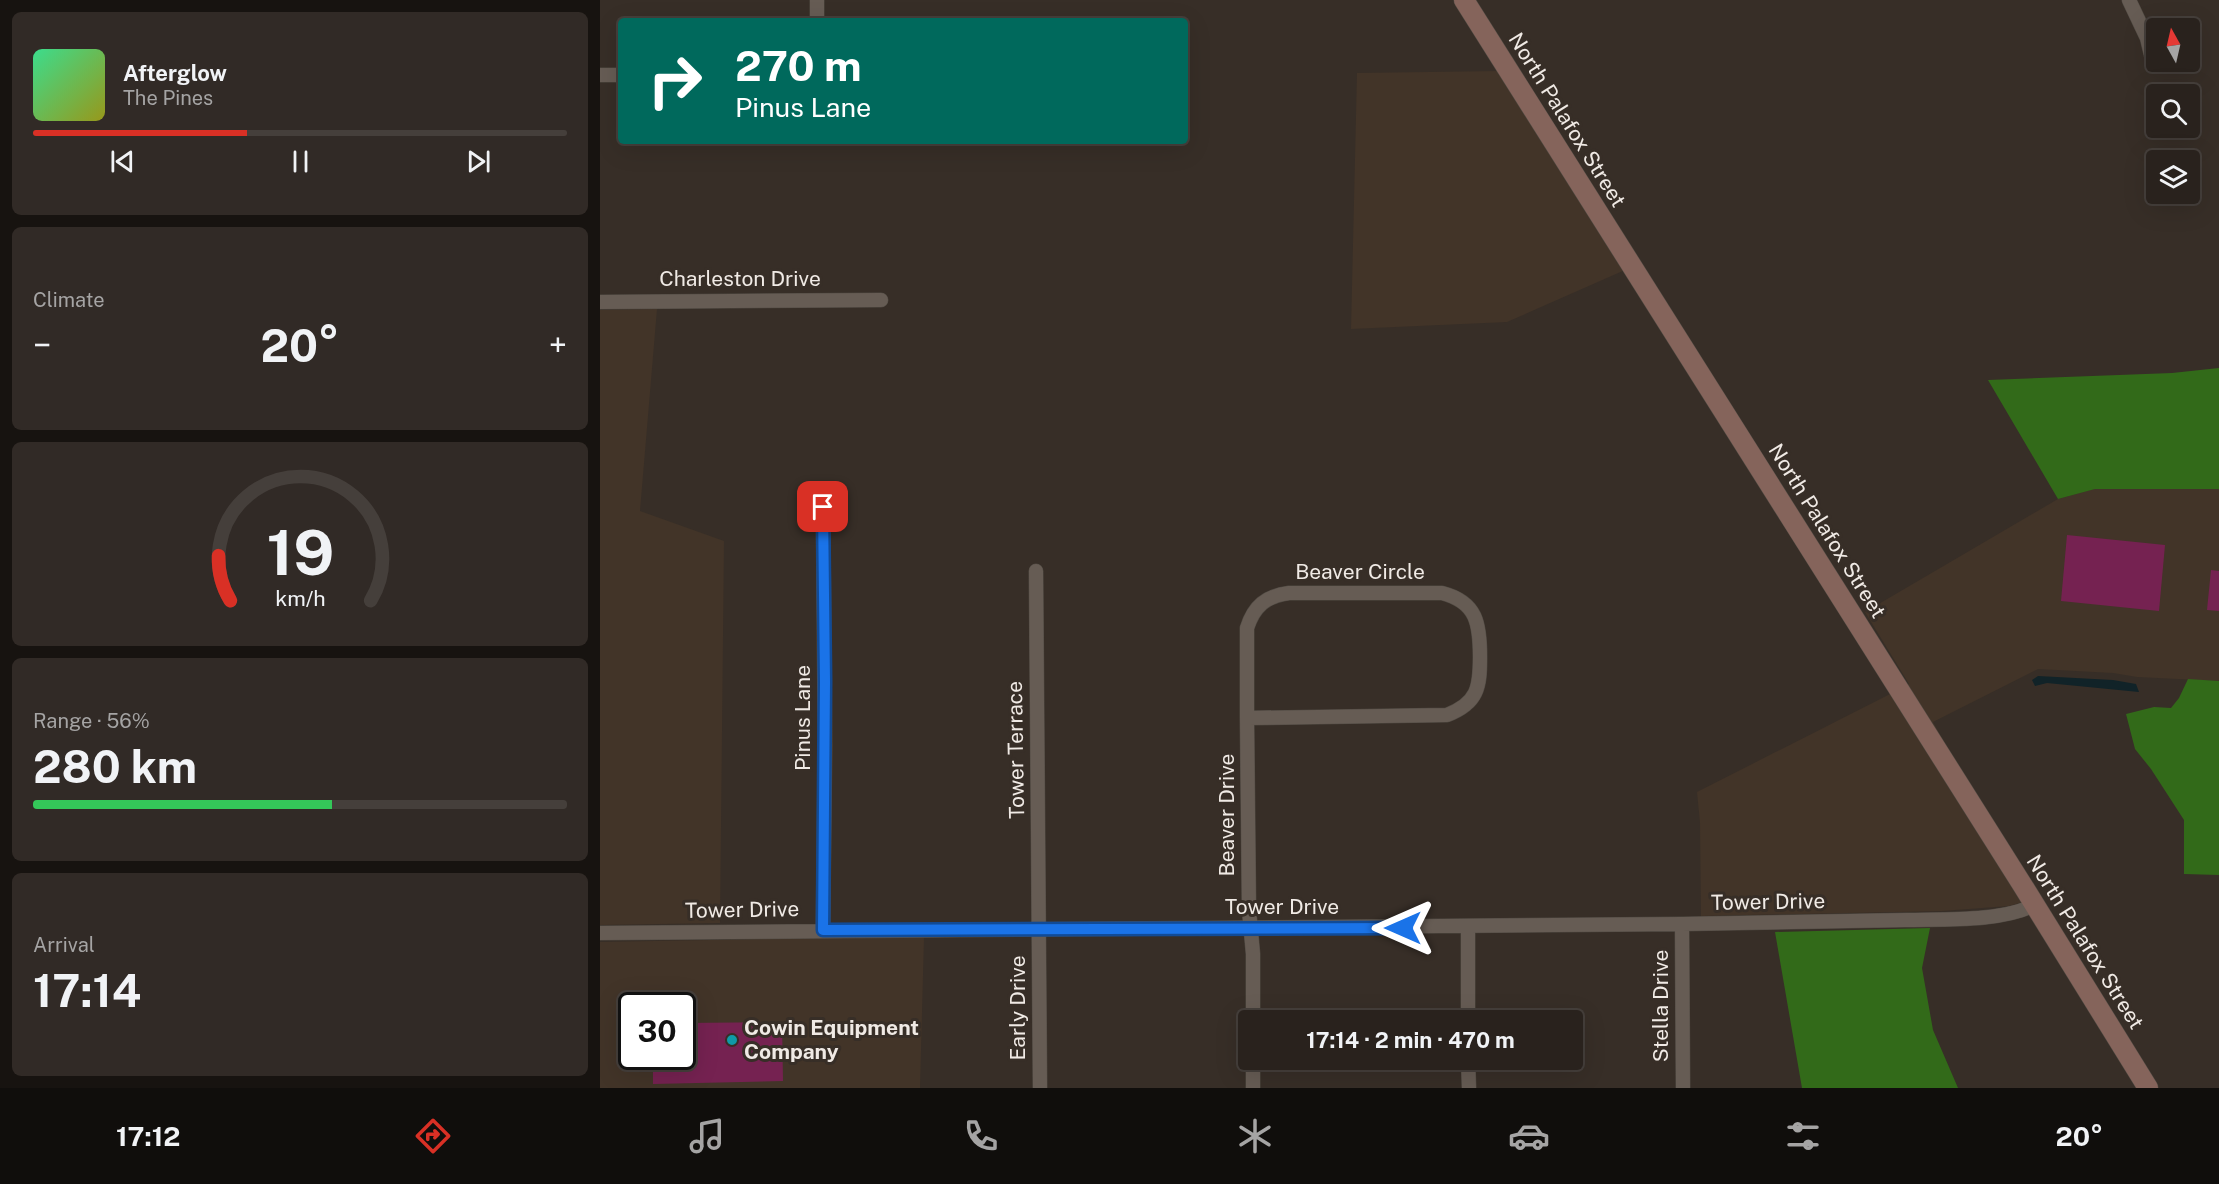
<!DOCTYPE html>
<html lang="en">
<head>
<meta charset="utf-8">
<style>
  :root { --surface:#29221d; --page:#312a26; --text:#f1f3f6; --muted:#a5a4a4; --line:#453f3b; --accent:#d93025 }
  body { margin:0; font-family:"Public Sans",sans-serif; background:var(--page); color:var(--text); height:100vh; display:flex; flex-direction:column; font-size:22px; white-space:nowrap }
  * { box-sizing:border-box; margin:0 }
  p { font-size:20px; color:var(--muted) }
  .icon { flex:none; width:33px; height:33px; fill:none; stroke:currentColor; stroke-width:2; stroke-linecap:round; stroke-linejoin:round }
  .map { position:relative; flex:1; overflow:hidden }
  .sheet { display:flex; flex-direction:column; gap:12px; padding:12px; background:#171310; width:600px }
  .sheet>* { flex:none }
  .hud { position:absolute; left:18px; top:18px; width:570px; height:126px; border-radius:6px; box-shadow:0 6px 24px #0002,0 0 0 2px var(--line); background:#00695c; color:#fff; overflow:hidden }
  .needle { width:39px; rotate:352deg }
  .fabs { position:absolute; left:1546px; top:18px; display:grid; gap:12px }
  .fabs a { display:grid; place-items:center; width:54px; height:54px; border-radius:6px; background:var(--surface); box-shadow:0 6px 24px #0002,0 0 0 2px var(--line); font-size:30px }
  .speed { position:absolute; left:18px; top:992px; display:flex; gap:12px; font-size:30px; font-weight:700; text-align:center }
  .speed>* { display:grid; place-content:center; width:78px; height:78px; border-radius:50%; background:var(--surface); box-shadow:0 6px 24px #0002,0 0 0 2px var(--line); line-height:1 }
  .speed .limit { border:3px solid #111; border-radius:9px; background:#fff; color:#111 }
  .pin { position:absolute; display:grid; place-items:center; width:51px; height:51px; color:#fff; margin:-26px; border-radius:12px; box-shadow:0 3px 9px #0006 }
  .me { position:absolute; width:66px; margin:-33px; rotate:270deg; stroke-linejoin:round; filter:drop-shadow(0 0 4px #0008) }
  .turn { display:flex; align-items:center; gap:21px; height:126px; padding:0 18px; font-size:27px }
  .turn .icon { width:78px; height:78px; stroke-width:2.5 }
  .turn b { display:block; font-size:42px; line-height:51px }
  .big { font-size:45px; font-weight:700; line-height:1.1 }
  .sheet .widget { flex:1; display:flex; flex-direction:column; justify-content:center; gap:9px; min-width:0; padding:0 21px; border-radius:9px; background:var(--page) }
  .sheet .dial { align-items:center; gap:0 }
  .dial svg { height:156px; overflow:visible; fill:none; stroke:var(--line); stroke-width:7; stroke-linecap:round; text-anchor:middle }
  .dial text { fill:var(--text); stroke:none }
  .song { display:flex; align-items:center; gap:18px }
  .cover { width:72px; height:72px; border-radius:9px; background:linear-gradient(135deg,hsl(150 70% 55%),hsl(60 70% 35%)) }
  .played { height:6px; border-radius:3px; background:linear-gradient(90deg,var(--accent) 40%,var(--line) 40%) }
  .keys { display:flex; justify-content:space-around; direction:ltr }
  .heat { display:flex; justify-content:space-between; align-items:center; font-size:33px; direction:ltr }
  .charge { height:9px; border-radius:4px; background:linear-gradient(90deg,#34c759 56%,var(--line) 0) }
  .trip { position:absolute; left:638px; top:1010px; width:345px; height:60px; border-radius:6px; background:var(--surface); box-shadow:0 6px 24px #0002,0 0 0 2px var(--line); font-weight:700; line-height:60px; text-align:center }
  .menu { display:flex; height:96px; justify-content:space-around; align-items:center; background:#100e0c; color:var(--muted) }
  .menu .icon { width:42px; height:42px }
  .menu .selected { color:var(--accent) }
  .menu b { font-size:27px; color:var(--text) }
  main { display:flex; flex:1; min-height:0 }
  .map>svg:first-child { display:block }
</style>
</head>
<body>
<main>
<section class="sheet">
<div class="widget">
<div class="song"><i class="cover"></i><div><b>Afterglow</b><p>The Pines</p></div></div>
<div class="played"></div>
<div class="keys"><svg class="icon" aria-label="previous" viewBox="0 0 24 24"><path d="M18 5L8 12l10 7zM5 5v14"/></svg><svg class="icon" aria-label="pause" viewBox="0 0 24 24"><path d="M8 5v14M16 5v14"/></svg><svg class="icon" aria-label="next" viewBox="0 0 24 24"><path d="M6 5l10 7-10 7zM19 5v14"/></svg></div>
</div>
<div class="widget"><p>Climate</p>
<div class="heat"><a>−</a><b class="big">20°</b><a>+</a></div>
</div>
<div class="widget dial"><svg viewBox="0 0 100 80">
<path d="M14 69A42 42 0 1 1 86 69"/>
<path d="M14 69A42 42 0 0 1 8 46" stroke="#d93025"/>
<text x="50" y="56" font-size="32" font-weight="700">19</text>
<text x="50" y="72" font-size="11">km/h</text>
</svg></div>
<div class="widget"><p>Range · 56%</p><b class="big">280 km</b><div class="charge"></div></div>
<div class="widget"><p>Arrival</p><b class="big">17:14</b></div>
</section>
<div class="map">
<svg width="1619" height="1088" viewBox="0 0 1619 1088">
  <rect width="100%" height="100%" fill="#372e27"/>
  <!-- built -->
  <path fill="#423428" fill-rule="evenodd" d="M900,71L1025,270L907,322L751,329L757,73Z
    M57,309L40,511L124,541L120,923L0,925V310Z
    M1494,489H1619V681L1537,677L1513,673L1438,669L1333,722L1358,767L1305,686L1309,684L1265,612L1458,499Z
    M1292,693L1423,902L1409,906L1342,911L1101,916L1100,823L1097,792Z
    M223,938H324L320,1088H0V942ZM32,1005H82V1056H32Z"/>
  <!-- forest -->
  <path fill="#326a19" d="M1619,368V489H1495L1458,499L1388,380L1572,373Z
    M1588,679L1619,681V875L1584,874V820L1551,769L1535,749L1526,714L1554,707L1571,708L1579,698Z
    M1330,928L1322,968L1333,1030L1358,1088H1202L1175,932Z"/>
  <!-- water -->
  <path fill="#112328" d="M1438,676L1513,680L1536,684L1539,692L1447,683L1435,686L1432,680Z"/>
  <!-- building -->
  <path fill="#752251" d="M1467,535L1565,545L1559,611L1461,601Z
    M1611,570L1619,571V611L1607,610Z
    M182,1022L183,1081L53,1084V1056H82V1023Z"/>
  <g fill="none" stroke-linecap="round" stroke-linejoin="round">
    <!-- minor casing -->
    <g stroke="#504a43" stroke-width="15">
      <path id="minor" d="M1529,0L1547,38L1552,59
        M217,21V0
        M0,75H21
        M0,302L281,300
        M223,507L225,745L223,930
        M436,571L440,1088
        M689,593H842C877,602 880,624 880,657C880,687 878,703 847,715L647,718V628C654,606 666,596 689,593Z
        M647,718L649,910L653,954V1020
        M1082,924L1083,1088
        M868,927V1020
        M0,933C361,930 722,928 1082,924C1157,923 1232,922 1306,920C1343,919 1402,922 1434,905
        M653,1059V1088
        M868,1059L869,1088"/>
    </g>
    <!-- secondary casing -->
    <g stroke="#504a43" stroke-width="21">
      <path id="secondary" d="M864,0L1423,886L1548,1088"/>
    </g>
    <!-- minor -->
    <use href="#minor" stroke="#665c54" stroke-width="14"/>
    <!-- secondary -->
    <use href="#secondary" stroke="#85645b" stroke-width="20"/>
  </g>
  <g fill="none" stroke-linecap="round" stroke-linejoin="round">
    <!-- route casing -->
    <g stroke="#114b97" stroke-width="15">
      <path id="route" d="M223,507L225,682L223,930L803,928"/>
    </g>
    <!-- route -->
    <use href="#route" stroke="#1a73e8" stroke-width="10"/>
  </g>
  <!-- markers -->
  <circle fill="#0f9aa8" stroke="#372e27" stroke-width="2" cx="132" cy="1040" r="6"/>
  <g text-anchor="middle" stroke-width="6" stroke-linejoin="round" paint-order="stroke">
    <!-- street labels -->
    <g font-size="21" fill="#f0eae5" stroke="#372e27">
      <text transform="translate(967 120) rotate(58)" y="7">North Palafox Street</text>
      <text x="140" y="286">Charleston Drive</text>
      <text transform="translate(1227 531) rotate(58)" y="7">North Palafox Street</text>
      <text x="760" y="579">Beaver Circle</text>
      <text transform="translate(203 718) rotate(-90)" y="7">Pinus Lane</text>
      <text transform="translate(416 750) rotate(-91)" y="7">Tower Terrace</text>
      <text transform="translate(627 815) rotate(-90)" y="7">Beaver Drive</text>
      <text transform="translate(1168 902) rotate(-1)" y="7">Tower Drive</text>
      <text x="682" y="914">Tower Drive</text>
      <text transform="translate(142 910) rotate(-1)" y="7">Tower Drive</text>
      <text transform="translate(1485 942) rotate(58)" y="7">North Palafox Street</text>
      <text transform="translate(1061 1006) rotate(-90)" y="7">Stella Drive</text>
      <text transform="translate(418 1008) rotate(-90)" y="7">Early Drive</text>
    </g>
    <!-- poi labels -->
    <g font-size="21" font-weight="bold" fill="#f0eae5" stroke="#372e27" text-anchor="start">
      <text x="144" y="1035">Cowin Equipment<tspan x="144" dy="24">Company</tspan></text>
    </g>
  </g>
</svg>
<div class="fabs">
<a><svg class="needle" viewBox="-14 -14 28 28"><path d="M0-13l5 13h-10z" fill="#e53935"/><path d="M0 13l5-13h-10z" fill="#a5a4a4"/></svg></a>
<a><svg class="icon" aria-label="search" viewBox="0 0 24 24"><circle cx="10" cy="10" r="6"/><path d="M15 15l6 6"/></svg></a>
<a><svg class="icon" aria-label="layers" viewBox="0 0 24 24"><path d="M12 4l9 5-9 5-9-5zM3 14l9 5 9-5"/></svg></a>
</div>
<div class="speed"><div class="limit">30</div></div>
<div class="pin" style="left:223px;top:507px;background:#d93025"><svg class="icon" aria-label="arrive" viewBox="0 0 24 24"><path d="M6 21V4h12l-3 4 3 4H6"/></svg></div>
<svg class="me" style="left:803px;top:928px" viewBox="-20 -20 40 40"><path d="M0-17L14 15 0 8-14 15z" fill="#1a73e8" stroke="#fff" stroke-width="4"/></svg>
<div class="trip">17:14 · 2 min · 470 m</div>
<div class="hud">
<div class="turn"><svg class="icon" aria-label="right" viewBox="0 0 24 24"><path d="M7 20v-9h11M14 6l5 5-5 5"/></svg><div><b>270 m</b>Pinus Lane</div></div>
</div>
</div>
</main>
<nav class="menu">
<b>17:12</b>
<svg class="icon selected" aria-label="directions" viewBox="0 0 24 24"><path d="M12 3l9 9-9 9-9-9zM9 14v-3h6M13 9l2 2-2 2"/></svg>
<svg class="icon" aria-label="music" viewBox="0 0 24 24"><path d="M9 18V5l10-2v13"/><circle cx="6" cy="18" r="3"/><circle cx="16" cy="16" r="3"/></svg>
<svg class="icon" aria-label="phone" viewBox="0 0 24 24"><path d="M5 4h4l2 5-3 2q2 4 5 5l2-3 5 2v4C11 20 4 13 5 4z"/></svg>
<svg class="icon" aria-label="climate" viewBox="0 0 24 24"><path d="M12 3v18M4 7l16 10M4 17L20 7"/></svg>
<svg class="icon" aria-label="car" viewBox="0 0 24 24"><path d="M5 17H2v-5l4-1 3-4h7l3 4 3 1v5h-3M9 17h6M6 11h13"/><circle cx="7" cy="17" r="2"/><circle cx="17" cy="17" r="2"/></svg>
<svg class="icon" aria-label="filters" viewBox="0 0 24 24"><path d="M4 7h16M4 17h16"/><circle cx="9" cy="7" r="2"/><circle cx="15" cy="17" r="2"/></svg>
<b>20°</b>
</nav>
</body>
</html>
